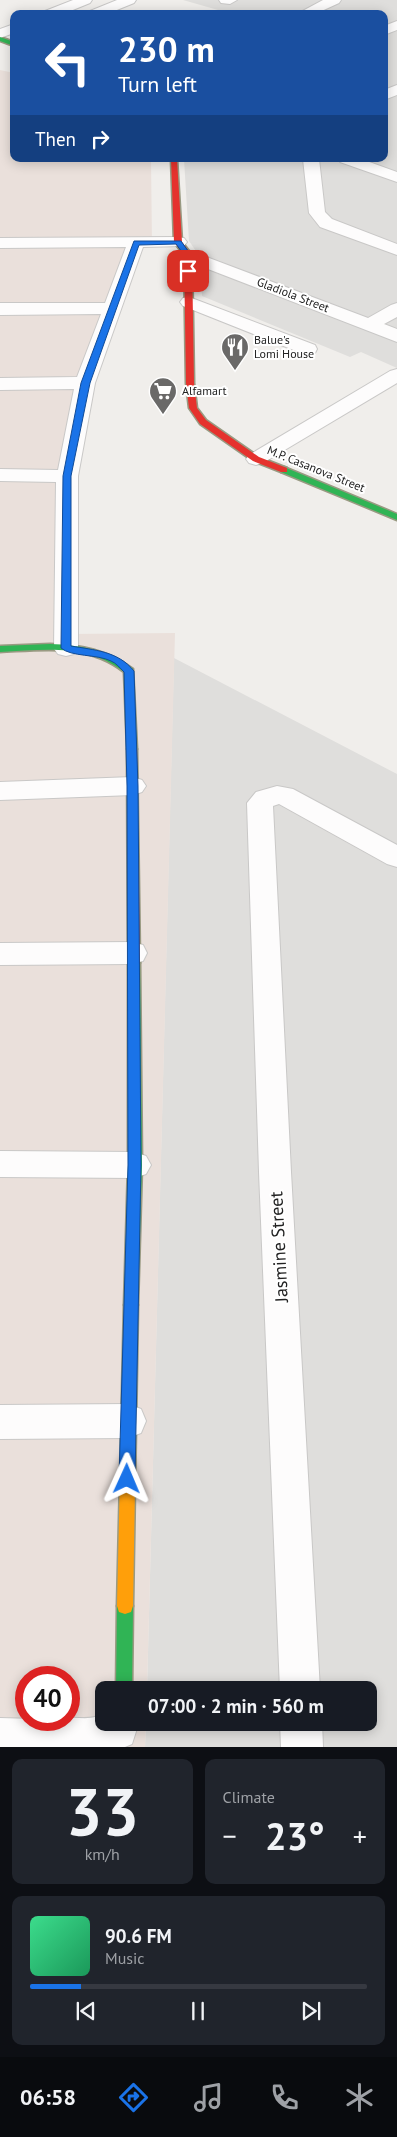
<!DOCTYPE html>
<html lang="en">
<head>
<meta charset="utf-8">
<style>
  :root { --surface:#171b24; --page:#20242c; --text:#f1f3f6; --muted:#9ea1a6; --line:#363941; --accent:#1a73e8 }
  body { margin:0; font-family:"PT Sans",sans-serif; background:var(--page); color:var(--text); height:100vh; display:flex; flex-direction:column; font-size:19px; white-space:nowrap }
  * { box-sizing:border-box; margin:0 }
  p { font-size:16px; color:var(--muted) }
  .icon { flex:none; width:28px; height:28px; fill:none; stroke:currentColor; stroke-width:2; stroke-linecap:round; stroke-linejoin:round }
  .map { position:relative; height:1747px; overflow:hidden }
  .panel { display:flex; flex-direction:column; gap:12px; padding:12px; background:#0d0f14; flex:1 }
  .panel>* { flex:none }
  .banner { position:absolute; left:10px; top:10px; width:378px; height:152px; border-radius:10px; box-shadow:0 2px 12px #0003; background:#1a4fa0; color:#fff; overflow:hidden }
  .speed { position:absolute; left:15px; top:1666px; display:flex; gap:10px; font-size:25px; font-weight:700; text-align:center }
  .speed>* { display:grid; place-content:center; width:65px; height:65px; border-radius:50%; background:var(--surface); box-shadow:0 2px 12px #0003; line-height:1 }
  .speed .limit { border:8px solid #d22; background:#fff; color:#111 }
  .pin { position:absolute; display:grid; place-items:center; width:42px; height:42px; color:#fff; margin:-21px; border-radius:10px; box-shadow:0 2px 8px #0006 }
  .me { position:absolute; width:55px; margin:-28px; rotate:1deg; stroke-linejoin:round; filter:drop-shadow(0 0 4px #0008) }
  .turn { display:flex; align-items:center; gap:18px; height:105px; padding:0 25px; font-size:22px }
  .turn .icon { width:65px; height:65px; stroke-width:2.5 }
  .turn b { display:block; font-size:35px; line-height:42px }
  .then { display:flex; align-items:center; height:48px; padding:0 25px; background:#0003; gap:10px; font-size:19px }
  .big { font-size:38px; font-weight:700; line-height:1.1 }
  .panel .widget { flex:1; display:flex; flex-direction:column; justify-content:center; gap:8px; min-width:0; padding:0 18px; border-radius:10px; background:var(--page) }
  .panel .dial { align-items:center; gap:0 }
  .dial b { font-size:65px; line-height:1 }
  .song { display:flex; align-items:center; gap:15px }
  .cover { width:60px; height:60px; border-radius:8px; background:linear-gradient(135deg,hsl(150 70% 55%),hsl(150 70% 35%)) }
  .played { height:5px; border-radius:2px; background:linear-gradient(90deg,var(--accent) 15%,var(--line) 15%) }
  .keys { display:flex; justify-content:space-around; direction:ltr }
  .heat { display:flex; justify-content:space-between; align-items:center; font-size:28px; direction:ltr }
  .panel .tiles { flex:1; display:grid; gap:12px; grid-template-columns:1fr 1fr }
  .widget:last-child { grid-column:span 2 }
  .trip { position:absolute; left:95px; top:1681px; width:282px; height:50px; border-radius:10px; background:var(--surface); box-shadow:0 2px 12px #0003; font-weight:700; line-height:50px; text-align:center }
  .menu { display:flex; height:80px; justify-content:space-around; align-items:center; background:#090b0e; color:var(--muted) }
  .menu .icon { width:35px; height:35px }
  .menu .selected { color:var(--accent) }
  .menu b { font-size:22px; color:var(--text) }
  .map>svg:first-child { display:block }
</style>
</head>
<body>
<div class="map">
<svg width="397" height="1747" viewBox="0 0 397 1747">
  <rect width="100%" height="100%" fill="#f0eeeb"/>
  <!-- residential -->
  <path fill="#dfdedc" d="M183,0H397V368L361,352L350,357L202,296L198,254L189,241L184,159H384V14H232Z
    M174,658L397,774V1747H145L146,1723L369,1722V1690H147Z"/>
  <!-- military -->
  <path fill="#eae0db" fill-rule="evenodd" d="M0,70L14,73V159H151L152,246H144L93,372L73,472L69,634L175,633L147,1690H104V1722L146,1723L145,1747H0ZM26,1678H69V1720H26Z"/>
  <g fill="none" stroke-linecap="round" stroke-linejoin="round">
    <!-- street casing -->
    <g stroke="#c9c8c7" stroke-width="2">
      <path id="street" d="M73,0H92L90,3L63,14H43L45,11Z
        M117,0H136L134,3L107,14H88L90,11Z
        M219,0H237L230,4L221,3Z
        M323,0H341L339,3L315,14H297Z
        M397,21V30L384,35V26Z
        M14,24V33L0,38V29Z
        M397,85V95L384,100V90Z
        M303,159H319L325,212L332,219L397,244V255L320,227L309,213Z
        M338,159H361L397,172V182L340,162Z
        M178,237L184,238L187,242L184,246L143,247L95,383L78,476V649L74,654L66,656L58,654L54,649L56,482L0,481V469L58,470L74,389L0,390V378L77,377L101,314L0,315V303H105L126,247L0,248V238Z
        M188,250L368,318L391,305L397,303V317L384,324L397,329V342L182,259L179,255L182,251Z
        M189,297L315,345L317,349L315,353L308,355L301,353L183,306L180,302L183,298Z
        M397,369V383L263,463L256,465L249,463L246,459L249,455L390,371Z
        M133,777L142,780L146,786L142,792L133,795L0,800V782Z
        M277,786L293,789L397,845V867L387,864L279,804L273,806L291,1172L320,1690H280L259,1172L247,803L256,792Z
        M133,942L143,945L147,953L143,961L133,964L0,965V943Z
        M0,1151L135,1152L146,1156L151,1165L146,1174L135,1178L0,1177Z
        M128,1404L141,1409L146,1421L141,1433L128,1438L0,1439V1405Z
        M104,1709V1722H139L132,1744L125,1747H0V1718L69,1720V1718C81,1717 99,1722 104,1709Z
        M280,1722H322L323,1747H281Z"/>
    </g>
    <!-- fast casing -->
    <g stroke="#999a82" stroke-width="3">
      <path id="fast" d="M0,37L14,42V46L0,41Z
        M284,467L397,514V520L281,472L280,470Z
        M50,644C81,645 108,650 133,669L137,749L136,751L132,752L127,749L124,672C87,643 44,650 0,652V646Z
        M134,959L138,960L140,963L142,1165L138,1305L136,1309L131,1311L126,1309L124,1305L128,1165V963L130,960Z
        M125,1598L131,1600L133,1606L132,1690H116L117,1606L119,1600Z"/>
    </g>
    <!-- slow casing -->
    <g stroke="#999a82" stroke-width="3">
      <path id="slow" d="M131,1299L136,1301L138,1305L133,1606L131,1612L125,1614L119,1612L117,1606L124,1305L126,1301Z"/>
    </g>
    <!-- jam casing -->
    <g stroke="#999a82" stroke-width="3">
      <path id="jam" d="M171,159H177L182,242L192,255L194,383L197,408L206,420L259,457L287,468V472H281L253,461L200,424L189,408L186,383L184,255L174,242Z
        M132,746L137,749L140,963L138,966H130L128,963L127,749Z"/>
    </g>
    <!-- street -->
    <use href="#street" fill="#fdfcfc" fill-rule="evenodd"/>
    <!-- fast -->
    <use href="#fast" fill="#30b455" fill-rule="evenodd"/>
    <!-- slow -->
    <use href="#slow" fill="#ff9f0a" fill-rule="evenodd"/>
    <!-- jam -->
    <use href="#jam" fill="#e5322d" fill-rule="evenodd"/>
  </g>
  <!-- route -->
  <path fill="#1a73e8" stroke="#114b97" d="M134,241H181L191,255L192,271L188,273L184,271V255L176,244L139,245L90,383L71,476V646C94,650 118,651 134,671L138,786L141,1165L135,1479L132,1484L127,1486L122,1484L119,1479L128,1165L127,786L124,672C120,668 116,663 111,661C97,654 71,657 61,648L63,476L81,383Z"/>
  <!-- icons -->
  <defs>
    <g id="restaurant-pin" transform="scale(1.4375)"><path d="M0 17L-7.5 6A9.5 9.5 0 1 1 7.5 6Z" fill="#6a6968" stroke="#fff"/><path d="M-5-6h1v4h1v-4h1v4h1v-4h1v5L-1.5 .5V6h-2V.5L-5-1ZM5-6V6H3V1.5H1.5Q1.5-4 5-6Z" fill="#fff"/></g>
    <g id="supermarket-pin" transform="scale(1.4375)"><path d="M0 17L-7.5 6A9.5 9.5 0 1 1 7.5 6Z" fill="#6a6968" stroke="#fff"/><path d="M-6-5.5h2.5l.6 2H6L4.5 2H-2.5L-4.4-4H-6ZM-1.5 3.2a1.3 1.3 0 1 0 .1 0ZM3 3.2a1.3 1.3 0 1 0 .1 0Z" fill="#fff"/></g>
  </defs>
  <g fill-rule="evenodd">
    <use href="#restaurant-pin" x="235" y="347"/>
    <use href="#supermarket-pin" x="163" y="391"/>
  </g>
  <g text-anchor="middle" stroke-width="4" stroke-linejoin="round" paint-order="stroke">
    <!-- far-street labels -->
    <g font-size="12" fill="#222" stroke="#fff">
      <text transform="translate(293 295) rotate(21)" y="4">Gladiola Street</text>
      <text transform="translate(316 469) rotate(22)" y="4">M.P. Casanova Street</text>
    </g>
    <!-- far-poi labels -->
    <g font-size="12" fill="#222" stroke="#fff" text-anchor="start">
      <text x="254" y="344">Balue's<tspan x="254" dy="14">Lomi House</tspan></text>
      <text x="182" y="395">Alfamart</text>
    </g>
    <!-- near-street labels -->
    <g font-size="18" fill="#222" stroke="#fff">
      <text transform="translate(279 1247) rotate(-93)" y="6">Jasmine Street</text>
    </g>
  </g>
</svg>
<div class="speed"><div class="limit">40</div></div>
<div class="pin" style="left:188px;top:271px;background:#d93025"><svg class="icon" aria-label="arrive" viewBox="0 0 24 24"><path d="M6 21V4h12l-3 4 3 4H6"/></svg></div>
<svg class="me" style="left:127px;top:1479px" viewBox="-20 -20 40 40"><path d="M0-17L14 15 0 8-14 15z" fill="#1a73e8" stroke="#fff" stroke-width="4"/></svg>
<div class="trip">07:00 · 2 min · 560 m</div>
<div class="banner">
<div class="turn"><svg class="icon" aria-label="left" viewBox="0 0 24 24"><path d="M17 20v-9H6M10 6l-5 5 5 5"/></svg><div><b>230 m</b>Turn left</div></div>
<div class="then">Then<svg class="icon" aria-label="right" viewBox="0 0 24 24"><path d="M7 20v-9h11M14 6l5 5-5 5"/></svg></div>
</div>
</div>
<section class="panel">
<div class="tiles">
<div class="widget dial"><b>33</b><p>km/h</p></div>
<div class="widget"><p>Climate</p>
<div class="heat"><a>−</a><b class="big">23°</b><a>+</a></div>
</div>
<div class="widget">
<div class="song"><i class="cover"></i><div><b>90.6 FM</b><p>Music</p></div></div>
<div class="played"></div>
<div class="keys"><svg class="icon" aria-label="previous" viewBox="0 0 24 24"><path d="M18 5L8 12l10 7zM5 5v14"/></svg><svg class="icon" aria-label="pause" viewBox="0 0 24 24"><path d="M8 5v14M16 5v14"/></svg><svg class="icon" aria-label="next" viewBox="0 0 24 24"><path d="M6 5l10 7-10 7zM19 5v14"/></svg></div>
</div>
</div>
</section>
<nav class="menu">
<b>06:58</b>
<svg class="icon selected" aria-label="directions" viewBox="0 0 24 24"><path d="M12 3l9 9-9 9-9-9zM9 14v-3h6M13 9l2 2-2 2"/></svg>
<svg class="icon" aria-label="music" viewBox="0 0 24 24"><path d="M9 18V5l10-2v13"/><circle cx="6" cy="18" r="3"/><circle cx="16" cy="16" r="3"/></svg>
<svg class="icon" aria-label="phone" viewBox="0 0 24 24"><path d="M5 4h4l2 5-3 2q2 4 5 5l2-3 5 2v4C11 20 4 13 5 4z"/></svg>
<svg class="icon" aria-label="climate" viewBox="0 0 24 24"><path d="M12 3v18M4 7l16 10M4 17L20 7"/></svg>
</nav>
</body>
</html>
